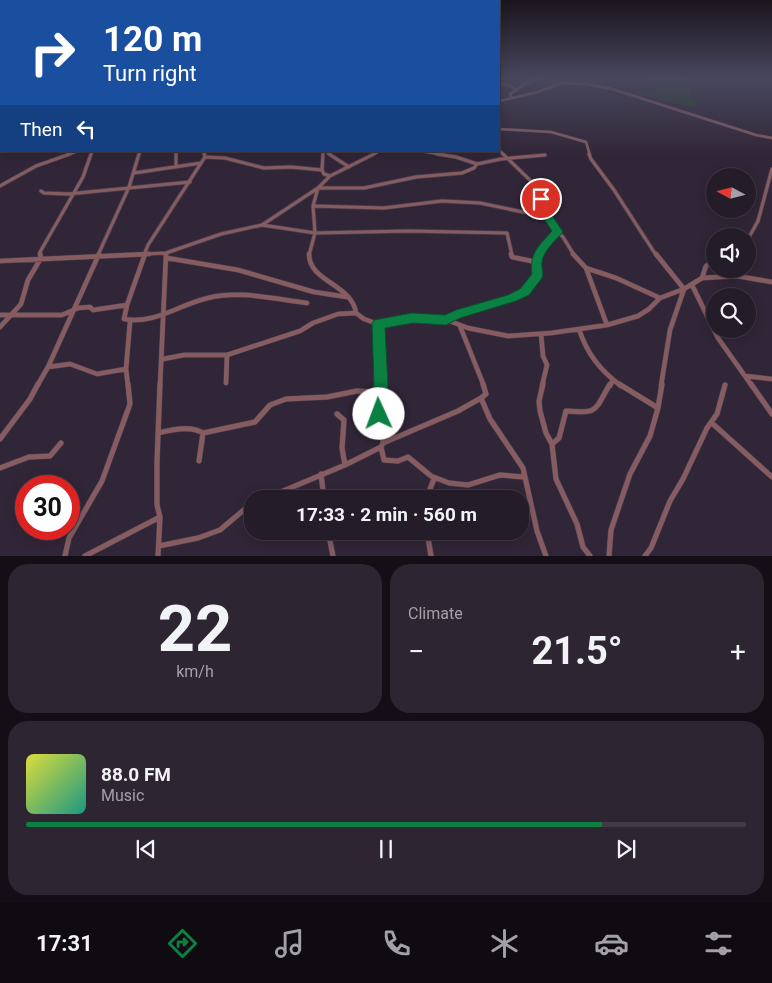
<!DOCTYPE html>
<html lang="en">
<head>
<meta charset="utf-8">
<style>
  :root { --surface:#251c29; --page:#2d2531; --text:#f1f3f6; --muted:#a3a1a8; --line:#423a46; --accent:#0b8043 }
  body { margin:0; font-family:Roboto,sans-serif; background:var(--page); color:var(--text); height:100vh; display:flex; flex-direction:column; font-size:19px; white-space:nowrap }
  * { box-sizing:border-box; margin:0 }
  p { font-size:16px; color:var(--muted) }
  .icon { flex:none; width:28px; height:28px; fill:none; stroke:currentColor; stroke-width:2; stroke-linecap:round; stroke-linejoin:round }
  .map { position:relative; height:556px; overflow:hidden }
  .sheet { display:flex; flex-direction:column; gap:8px; padding:8px; background:#140f17; flex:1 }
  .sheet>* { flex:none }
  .top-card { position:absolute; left:0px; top:0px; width:500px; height:152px; box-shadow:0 2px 12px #0003,0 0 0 1px var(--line); background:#1a4fa0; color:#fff; overflow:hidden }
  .needle { width:32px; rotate:277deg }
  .controls { position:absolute; left:706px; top:168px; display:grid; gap:10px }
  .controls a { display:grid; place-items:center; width:50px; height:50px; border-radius:50%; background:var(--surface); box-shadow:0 2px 12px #0003,0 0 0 1px var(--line); font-size:25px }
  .speed { position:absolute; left:15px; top:475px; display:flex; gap:10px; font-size:25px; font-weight:700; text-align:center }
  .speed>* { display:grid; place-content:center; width:65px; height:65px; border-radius:50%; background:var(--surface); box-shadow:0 2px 12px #0003,0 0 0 1px var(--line); line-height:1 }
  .speed .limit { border:8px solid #d22; background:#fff; color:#111 }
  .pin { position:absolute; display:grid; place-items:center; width:42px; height:42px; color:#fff; margin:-21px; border:2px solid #fff; border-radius:50%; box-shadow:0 1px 5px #0007 }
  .me { position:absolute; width:55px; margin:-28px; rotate:358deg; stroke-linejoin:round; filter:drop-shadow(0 0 4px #0008) }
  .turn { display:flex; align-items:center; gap:18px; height:105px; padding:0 20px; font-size:22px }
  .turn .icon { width:65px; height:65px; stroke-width:2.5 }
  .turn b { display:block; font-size:35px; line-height:42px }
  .then { display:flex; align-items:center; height:48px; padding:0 20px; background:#0003; gap:10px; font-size:19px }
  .big { font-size:38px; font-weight:700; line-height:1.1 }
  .sheet .widget { flex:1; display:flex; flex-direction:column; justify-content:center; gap:8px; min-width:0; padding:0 18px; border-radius:20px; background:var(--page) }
  .sheet .dial { align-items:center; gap:0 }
  .dial b { font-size:65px; line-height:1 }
  .song { display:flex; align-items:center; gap:15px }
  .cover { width:60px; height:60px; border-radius:8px; background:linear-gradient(135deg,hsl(60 70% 55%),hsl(170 70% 35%)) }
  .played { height:5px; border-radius:2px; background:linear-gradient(90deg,var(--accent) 80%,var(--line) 80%) }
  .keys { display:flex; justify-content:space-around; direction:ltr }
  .heat { display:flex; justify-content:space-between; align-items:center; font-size:28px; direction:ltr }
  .sheet .tiles { flex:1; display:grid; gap:8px; grid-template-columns:1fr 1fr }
  .widget:last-child { grid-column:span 2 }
  .trip { position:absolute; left:244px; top:490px; width:285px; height:50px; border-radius:20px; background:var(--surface); box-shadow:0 2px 12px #0003,0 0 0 1px var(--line); font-weight:700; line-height:50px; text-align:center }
  .tab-bar { display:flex; height:80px; justify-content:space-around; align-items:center; background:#0f0b10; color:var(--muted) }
  .tab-bar .icon { width:35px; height:35px }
  .tab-bar .current { color:var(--accent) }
  .tab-bar b { font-size:22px; color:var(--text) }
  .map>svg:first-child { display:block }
</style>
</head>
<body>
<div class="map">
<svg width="772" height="556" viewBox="0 0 772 556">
  <rect width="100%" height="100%" fill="#312637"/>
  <!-- green -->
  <path fill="#253e21" d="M647,78H681L692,88L689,94L696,102V106L694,108L638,94L641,91L661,89L657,82Z"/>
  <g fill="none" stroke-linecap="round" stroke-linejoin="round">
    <!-- minor-far3 casing -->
    <g stroke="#4b4151" stroke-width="3">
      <path id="minor-far3" d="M499,84L508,85L517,90
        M511,97L510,94L525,84L541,78
        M499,101L538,92L561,83L587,84L612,89L756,135L772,138
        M0,128L1,126
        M499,129L551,132L586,142L590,155
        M499,150L504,155
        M176,151V155
        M204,151L205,155
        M325,151L331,155
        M420,151L444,155
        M67,155L78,151
        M91,155L92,151
        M139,155L140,151
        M323,155V151
        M372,155L380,151"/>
    </g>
    <!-- minor-far2 casing -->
    <g stroke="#4b4151" stroke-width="4.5">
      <path id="minor-far2" d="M176,154V167
        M323,154L322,170L324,174L330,176
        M329,154L349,167
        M437,154L456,157L477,164
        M503,154L535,185L553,228L563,237L574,255
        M589,154L591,159L614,190L656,255
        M205,157L225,158L264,168L291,167L322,170
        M134,173L201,163
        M0,186L36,166L70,154
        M41,191L44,193L68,194L190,182
        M313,206L384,208L442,201L480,203L523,212L546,214
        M262,225L315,233L409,231L507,233L512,255
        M748,239L758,221L772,169
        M41,255L40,252L83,177L91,154
        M98,255L129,187L139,154
        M123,255L166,253L221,234L262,225L318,188L330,176L374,154
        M144,255L148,245L205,157L204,154
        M166,255V253
        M309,255L315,233L313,206L318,188H364L416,177L462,173L474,168L477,164L501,159L545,155
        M539,255L557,232"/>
    </g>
    <!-- minor-far1 casing -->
    <g stroke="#4b4151" stroke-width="5.5">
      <path id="minor-far1" d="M309,254C309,282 352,284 356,313L364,319L378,324L412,318L447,320L468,328L508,336L551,333L607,325L638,316L649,309L660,298L684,289L702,278L706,266L715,260
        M511,254L512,257L536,262
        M573,254L586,268L607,325
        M656,254L684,289
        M167,258L238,270L314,292L347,297
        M0,261L149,254
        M586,268L616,278L660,298
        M702,278L737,276L772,282
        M692,285L718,338L752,386
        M127,305L145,254
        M0,315H62L78,308L90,307L93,310L127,305L124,319C154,325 180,304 208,298C240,290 275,299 307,303
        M447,320L522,293C528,289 537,281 538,274C539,267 537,261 539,254
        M378,324L381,386
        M460,326L484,386
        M0,327L21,304L28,280L41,258L40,254
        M579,329C587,354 600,370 621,386
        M541,334L543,356L547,365L542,386
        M163,359L184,355H227L300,331L313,323L338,314L356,313
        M48,367L70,364L97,374L126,369
        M745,376L772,379
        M226,383L227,355
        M37,386L48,367L99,254
        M128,386L126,369L130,322
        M160,386L166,254
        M610,386L612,382
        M661,386L670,330L684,289"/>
    </g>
    <!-- minor casing -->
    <g stroke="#4b4151" stroke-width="6">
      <path id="minor" d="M381,384L377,392L383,443
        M483,384L486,394L481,398L490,419L523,468L537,531L546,556
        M543,384L539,401L540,411L546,433L552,444L556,479L577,524L583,547L590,556
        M619,384L658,408
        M751,384L772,414
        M337,414L344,420L342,448L345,465
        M713,424L772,477
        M158,433C171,430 191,425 203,433L255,422L270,405L286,399L327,397L357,391L377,392
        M0,439L30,399L38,384
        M552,444L559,438L566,411C599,414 594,411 610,384
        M381,447L384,460L398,461L408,457L431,476L449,483L468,485L500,475L524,477
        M199,461L203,433
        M0,468L29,457L50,456L61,443
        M321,474L324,499
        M264,499L345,465L381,447L383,443L458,411L481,398
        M426,499L434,479
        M328,531L333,556
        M427,531L431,556
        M159,546L198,538L220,530L252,503
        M65,556L69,538L102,481L130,404L128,384
        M85,556L160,517
        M158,556L160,517L157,505V462L160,384
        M609,556L611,530L630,474L650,436L658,408L662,384
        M645,556L651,548L670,501L683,479L707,428L717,414L725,385"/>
    </g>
    <!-- minor-far3 -->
    <use href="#minor-far3" stroke="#865c61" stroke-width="2.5"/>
    <!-- minor-far2 -->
    <use href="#minor-far2" stroke="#865c61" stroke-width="3"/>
    <!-- minor-far1 -->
    <use href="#minor-far1" stroke="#865c61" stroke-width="4.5"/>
    <!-- minor -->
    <use href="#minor" stroke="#865c61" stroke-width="5"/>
  </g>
  <!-- sky -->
  <linearGradient id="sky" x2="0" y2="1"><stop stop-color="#1b151e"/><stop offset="0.5" stop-color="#48475e"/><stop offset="1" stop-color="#48475e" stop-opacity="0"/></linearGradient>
  <rect width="772" height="156" fill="url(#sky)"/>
  <!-- route -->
  <path fill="#0b8043" stroke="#07532c" d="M541,196L546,199L551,214L563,232C556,240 543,251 542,262C541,268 544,272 542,278L529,295L516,301L460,318L446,325L413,323L385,328L388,386C383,397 389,408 385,419L379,421L374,419L370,392L374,385L372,324L374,320L412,313L445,315L456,310L508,295L520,289L532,274C529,253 539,246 552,231L541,214L536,199Z"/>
</svg>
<div class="controls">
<a><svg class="needle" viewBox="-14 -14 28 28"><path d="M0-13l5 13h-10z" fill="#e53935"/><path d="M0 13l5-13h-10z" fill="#a3a1a8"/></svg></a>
<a><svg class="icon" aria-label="sound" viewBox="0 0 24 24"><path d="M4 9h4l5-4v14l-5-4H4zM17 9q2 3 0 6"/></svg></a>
<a><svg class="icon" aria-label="search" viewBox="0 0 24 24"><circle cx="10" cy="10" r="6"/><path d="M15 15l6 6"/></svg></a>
</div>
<div class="speed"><div class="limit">30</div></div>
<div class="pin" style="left:541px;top:199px;background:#d93025"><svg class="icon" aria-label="arrive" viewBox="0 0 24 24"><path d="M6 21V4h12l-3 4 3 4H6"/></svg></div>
<svg class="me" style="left:379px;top:414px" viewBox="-20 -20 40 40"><circle r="19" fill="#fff"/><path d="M0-13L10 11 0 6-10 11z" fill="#0b8043"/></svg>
<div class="trip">17:33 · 2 min · 560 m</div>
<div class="top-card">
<div class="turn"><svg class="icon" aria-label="right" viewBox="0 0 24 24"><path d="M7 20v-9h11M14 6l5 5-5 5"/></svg><div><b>120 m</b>Turn right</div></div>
<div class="then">Then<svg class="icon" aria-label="left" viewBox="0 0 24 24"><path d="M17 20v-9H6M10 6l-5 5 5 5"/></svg></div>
</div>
</div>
<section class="sheet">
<div class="tiles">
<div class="widget dial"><b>22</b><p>km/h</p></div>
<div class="widget"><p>Climate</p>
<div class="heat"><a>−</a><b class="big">21.5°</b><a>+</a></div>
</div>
<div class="widget">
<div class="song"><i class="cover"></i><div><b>88.0 FM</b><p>Music</p></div></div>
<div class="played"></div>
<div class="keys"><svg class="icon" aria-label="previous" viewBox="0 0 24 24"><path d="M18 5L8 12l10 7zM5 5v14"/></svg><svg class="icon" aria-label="pause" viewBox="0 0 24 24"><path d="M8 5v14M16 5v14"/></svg><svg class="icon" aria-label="next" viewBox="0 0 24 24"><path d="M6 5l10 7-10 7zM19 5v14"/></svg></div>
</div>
</div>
</section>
<nav class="tab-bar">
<b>17:31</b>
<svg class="icon current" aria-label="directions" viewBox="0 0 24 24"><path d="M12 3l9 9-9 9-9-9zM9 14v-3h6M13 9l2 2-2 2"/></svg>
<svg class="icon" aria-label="music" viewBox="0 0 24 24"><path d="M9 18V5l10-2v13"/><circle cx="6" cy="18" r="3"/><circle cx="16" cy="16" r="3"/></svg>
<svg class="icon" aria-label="phone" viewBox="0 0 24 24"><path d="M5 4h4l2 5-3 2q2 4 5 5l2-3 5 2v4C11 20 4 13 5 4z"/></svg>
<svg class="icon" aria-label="climate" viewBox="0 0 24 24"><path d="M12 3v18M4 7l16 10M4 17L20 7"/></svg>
<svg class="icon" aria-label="car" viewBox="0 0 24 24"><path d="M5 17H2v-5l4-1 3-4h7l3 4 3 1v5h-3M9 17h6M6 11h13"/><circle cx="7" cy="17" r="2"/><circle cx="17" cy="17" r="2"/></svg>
<svg class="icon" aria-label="filters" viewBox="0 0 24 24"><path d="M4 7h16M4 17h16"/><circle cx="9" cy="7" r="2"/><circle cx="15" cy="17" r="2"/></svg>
</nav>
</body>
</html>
